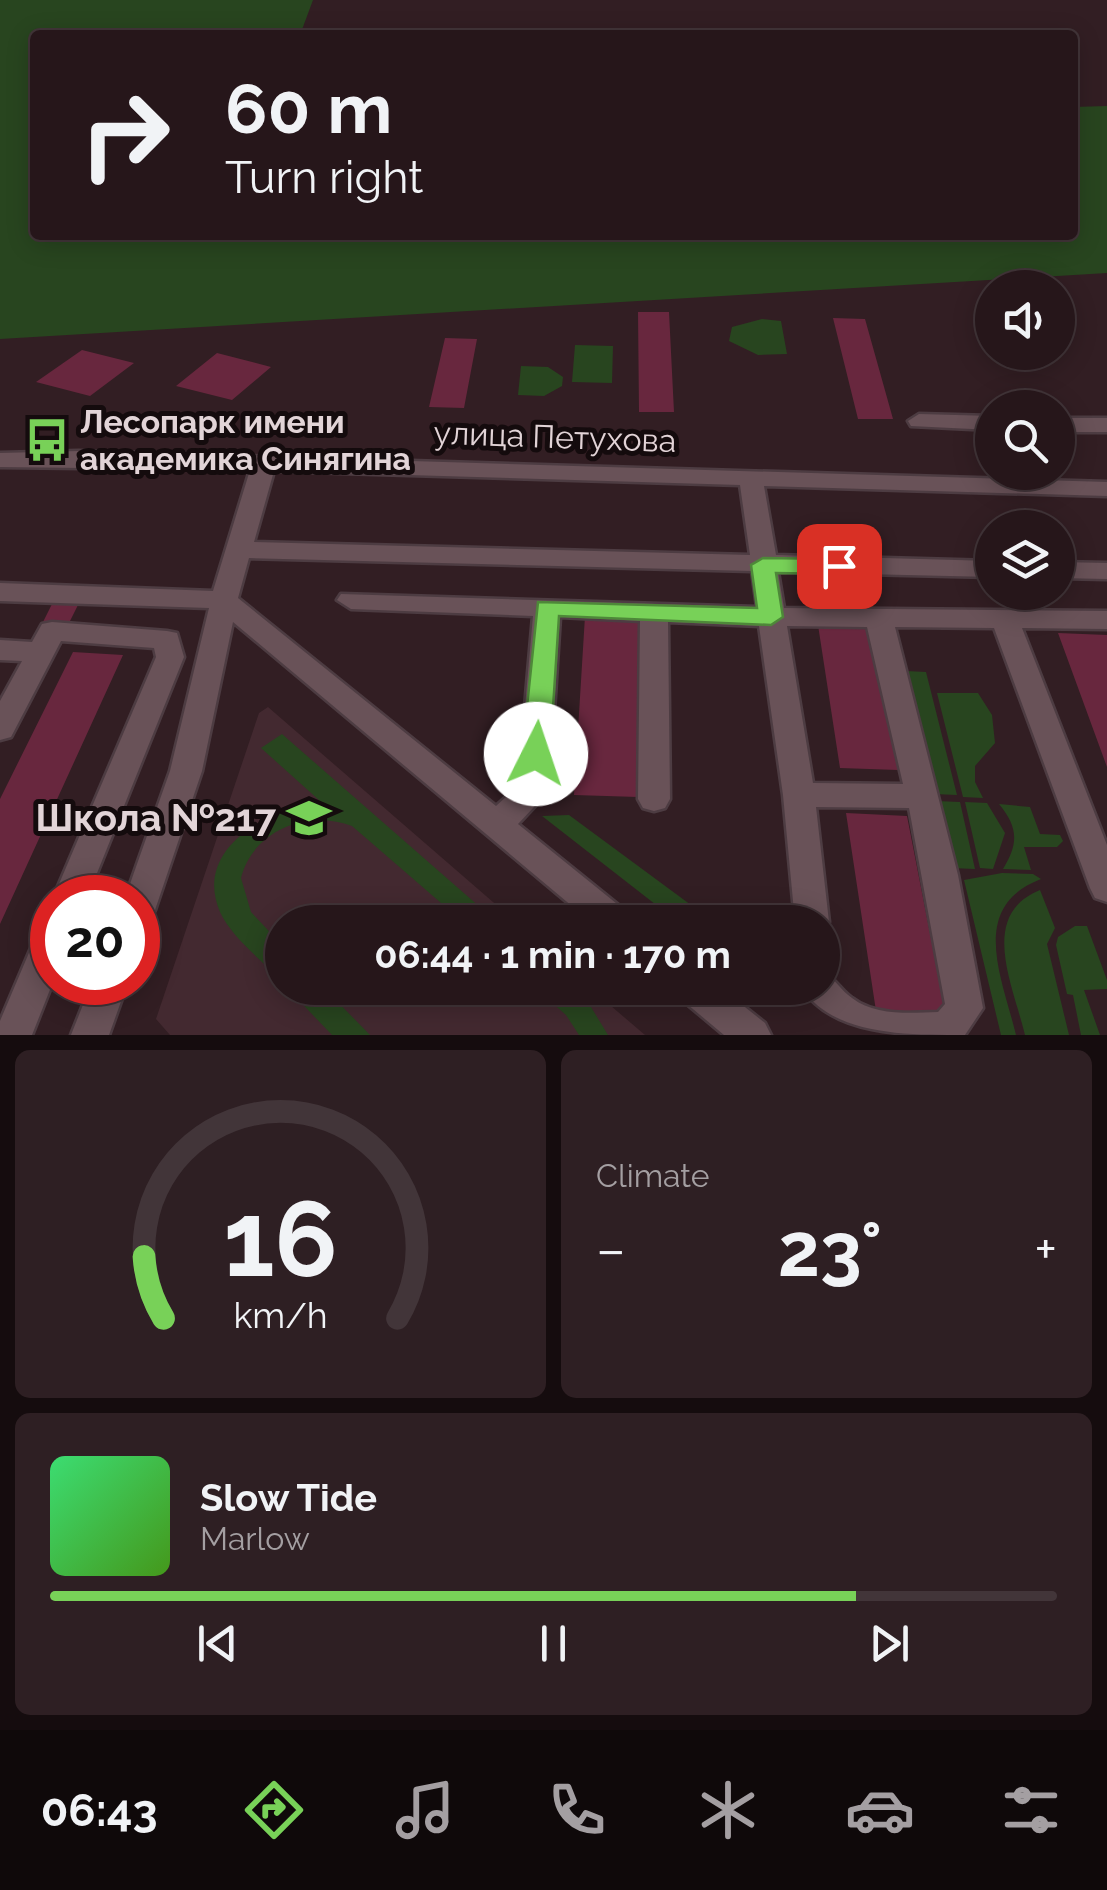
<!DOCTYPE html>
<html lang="en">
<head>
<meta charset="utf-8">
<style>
  :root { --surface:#26161a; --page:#2e1f23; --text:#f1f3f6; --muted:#a49fa2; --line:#423539; --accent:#78d158 }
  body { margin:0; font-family:Raleway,sans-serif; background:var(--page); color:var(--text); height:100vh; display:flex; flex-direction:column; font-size:38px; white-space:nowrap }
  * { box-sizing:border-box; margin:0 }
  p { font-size:32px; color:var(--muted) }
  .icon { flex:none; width:55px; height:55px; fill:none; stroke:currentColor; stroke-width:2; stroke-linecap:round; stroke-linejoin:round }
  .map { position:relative; height:1035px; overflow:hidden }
  .panel { display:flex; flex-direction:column; gap:15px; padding:15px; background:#150c0e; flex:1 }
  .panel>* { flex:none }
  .top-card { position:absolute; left:30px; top:30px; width:1048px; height:210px; border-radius:10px; box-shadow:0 5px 25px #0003,0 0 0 2px var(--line); background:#26161a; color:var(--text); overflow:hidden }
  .buttons { position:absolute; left:975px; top:270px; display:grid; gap:20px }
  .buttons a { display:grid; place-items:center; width:100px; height:100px; border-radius:50%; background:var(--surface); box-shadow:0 5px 25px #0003,0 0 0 2px var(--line); font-size:50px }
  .speed { position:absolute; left:30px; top:875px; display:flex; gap:20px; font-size:50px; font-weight:700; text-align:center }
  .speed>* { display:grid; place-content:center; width:130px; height:130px; border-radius:50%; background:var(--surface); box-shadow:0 5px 25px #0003,0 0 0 2px var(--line); line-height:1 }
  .speed .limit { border:15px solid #d22; background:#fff; color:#111 }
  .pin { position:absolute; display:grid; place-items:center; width:85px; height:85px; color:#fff; margin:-42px; border-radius:20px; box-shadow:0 5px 15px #0006 }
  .me { position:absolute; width:110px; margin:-55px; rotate:4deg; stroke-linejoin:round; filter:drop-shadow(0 0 8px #0008) }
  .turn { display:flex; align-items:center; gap:35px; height:210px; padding:0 30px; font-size:45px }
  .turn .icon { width:130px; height:130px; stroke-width:2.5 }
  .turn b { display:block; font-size:70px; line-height:85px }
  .big { font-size:75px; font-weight:700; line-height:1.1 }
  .panel .card { flex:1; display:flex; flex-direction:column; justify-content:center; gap:15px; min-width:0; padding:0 35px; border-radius:15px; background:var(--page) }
  .panel .dial { align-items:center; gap:0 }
  .dial svg { height:260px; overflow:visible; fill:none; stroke:var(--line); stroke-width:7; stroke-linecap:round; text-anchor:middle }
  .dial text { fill:var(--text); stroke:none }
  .song { display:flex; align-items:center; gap:30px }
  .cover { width:120px; height:120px; border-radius:15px; background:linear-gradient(135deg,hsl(140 70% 55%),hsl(100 70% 35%)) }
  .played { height:10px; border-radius:5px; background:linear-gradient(90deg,var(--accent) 80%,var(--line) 80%) }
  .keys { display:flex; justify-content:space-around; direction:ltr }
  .heat { display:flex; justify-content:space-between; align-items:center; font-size:55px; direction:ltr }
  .panel .tiles { flex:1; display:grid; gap:15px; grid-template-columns:1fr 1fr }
  .card:last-child { grid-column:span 2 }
  .trip { position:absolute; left:265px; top:905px; width:575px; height:100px; border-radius:50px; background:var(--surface); box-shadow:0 5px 25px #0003,0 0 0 2px var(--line); font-weight:700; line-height:100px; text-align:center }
  .tab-bar { display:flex; height:160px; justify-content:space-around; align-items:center; background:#0f090a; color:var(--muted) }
  .tab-bar .icon { width:70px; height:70px }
  .tab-bar .active { color:var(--accent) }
  .tab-bar b { font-size:45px; color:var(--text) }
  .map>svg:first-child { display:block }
</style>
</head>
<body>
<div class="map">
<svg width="1107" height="1035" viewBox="0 0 1107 1035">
  <rect width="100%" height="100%" fill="#321e23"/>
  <!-- built -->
  <path fill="#432930" d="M268,707L516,922H282V988H590L645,1035H170L156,1019L259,713Z"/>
  <!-- green -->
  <path fill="#28451f" d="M0,0H313L300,35H35V235H1072L1073,107L1107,106V273L0,339Z
    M762,319L781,321L787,354L758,355L729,341L732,327Z
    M575,345L613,346L612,383L572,382Z
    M521,366L548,367L563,377L562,386L544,396L518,395Z
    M906,671L926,672L957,795L934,794Z
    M937,693H978L992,715L995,743L975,766V782L983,798L963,797Z
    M282,734L497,922H463L352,826C308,809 253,830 241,878L251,912L282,945V982C263,961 232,938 220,912C192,847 271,809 320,801L261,748Z
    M936,801L960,802L975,869L951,868Z
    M965,802L987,803L1005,833L993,869L980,868Z
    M999,804L1030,807L1040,834L1060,835L1063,841L1057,847H1024L1031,870L1003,869C1019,843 1018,827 999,804Z
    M569,815L714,922H678L542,816Z
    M1002,873L1033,874L1041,879C968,907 1002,977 1016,1035H1001L964,880Z
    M1040,890L1055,928L1047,944L1069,1035H1025C1013,985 978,915 1040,890Z
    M1075,926H1087L1107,980V989L1084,990L1100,1035H1081L1073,995L1067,994L1056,945L1058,937Z
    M287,988H324L370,1035H332Z
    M535,988H571L588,1002L608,1035H579L566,1015Z"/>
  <!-- building -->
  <path fill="#68273e" d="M638,312H669L674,412H639Z
    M833,318L865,319L893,419H858Z
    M445,338L477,339L464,408L429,407Z
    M82,350L134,363L90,396L36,382Z
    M217,353L271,367L232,400L176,386Z
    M53,602L79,603L69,623L43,622Z
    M585,616L640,618L638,797L574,795Z
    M818,625L870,627L898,770L840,768Z
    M1058,633L1107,635V767Z
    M73,652L123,655L0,924V799Z
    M846,813L907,816L946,1015L876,1011Z"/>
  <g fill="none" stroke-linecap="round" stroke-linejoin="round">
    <!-- minor casing -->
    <g stroke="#4d3c42" stroke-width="5">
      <path id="minor" d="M919,414L992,416V430L911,426L908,421Z
        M1058,418H1107V432H1058Z
        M79,451L1107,482V496L764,486L776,555L992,561V577L778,572L784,608L1107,611V629L1022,628L1107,845V902L1095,898L1090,888L994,628L895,627L958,875L983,1008L965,1035C903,1035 833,1035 802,988H822V973C836,978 840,990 852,998C875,1016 910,1013 938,1012L945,1004L909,808L816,807L829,922L822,933V922H795L783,795L759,626L668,622L670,799L665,808L654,811L643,808L638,799L640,621L560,617L549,791L518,824L627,912L632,922H591L233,622L202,771L155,910L150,920L138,924V898H125L170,771L209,608L0,601V583L213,591L250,470L0,467V453ZM274,471L740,485L750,555L254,542ZM249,558L752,571L757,607L341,594L337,600L351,609L533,616L518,786L496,806L238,598ZM787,626L867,627L903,784L813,783Z
        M1058,562L1107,563V579L1058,578Z
        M52,622L167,631L177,633L184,657L87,898H53L156,657L154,648L61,641L11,737L0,740V701L22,661L0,660V640L32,642L42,624Z
        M52,926L53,982L32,1035H0V1021L34,941L39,930Z
        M92,982H128L109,1035H71Z
        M676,988H721L765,1023L771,1035H724L681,999Z"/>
    </g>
    <!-- minor -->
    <use href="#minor" fill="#695258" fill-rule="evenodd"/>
  </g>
  <!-- route -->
  <path fill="#78d158" stroke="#4e8839" stroke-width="2.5" d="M763,558L839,559L851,566L839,574L776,573L783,617L771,625L559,616L550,754L546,762H526L522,754L538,602L757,608L751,565Z"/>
  <!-- icons -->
  <defs>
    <g id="bus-bare" transform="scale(3.45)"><path d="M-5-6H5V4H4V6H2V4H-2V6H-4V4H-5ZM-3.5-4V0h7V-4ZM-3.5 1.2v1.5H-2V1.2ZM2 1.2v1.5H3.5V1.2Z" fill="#78d158" stroke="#140b0d" stroke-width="2.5" paint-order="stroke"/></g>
    <g id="school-bare" transform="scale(3.45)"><path d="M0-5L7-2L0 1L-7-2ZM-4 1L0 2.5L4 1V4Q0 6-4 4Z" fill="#78d158" stroke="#140b0d" stroke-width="2.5" paint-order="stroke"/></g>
  </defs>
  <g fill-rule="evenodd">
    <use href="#bus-bare" x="47" y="440"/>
    <use href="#school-bare" x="309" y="818"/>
  </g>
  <g text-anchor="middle" stroke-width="10" stroke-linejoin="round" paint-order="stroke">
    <!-- poi labels -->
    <g font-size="32" font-weight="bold" fill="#e2d4d7" stroke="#140b0d" text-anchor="start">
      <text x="80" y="433">Лесопарк имени<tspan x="80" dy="37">академика Синягина</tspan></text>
    </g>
    <!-- street labels -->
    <g font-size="32" fill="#e2d4d7" stroke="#140b0d">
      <text transform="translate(555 437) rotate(2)" y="11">улица Петухова</text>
    </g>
    <!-- near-poi labels -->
    <g font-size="38" font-weight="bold" fill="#e2d4d7" stroke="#140b0d" text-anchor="end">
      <text x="276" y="831">Школа №217</text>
    </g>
  </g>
</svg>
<div class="buttons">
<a><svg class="icon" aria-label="sound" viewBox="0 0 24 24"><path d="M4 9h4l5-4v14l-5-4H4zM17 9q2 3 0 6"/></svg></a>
<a><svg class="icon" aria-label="search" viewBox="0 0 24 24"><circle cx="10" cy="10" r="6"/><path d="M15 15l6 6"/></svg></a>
<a><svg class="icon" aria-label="layers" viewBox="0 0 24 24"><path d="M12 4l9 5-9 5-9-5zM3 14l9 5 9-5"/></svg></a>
</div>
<div class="speed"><div class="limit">20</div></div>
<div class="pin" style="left:839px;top:566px;background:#d93025"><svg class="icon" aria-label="arrive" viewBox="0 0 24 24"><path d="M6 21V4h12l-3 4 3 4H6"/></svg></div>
<svg class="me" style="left:536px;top:754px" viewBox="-20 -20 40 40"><circle r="19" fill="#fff"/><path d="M0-13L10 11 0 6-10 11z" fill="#78d158"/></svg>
<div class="trip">06:44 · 1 min · 170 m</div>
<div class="top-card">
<div class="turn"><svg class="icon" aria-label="right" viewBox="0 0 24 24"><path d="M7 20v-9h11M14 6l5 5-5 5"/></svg><div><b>60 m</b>Turn right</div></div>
</div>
</div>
<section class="panel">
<div class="tiles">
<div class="card dial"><svg viewBox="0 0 100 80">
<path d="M14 69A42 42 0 1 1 86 69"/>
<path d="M14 69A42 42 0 0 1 8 50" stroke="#78d158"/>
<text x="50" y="56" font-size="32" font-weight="700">16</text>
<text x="50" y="72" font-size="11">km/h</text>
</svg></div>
<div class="card"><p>Climate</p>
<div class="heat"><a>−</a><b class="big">23°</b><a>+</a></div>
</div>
<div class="card">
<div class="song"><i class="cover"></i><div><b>Slow Tide</b><p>Marlow</p></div></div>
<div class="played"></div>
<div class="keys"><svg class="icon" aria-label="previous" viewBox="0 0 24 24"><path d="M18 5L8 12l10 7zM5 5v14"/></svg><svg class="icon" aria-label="pause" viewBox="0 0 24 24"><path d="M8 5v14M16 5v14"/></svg><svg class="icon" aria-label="next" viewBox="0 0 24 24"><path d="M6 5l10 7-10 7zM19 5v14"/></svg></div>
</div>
</div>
</section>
<nav class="tab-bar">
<b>06:43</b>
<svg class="icon active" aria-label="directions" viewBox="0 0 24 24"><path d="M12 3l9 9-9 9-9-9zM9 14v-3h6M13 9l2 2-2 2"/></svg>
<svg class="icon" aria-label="music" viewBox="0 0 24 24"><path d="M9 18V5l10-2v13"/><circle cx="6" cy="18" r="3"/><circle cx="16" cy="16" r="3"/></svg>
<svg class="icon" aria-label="phone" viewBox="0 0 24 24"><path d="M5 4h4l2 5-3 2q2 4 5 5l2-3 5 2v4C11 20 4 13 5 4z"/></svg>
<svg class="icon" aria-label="climate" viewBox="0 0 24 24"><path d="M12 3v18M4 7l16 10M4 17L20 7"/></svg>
<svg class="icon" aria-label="car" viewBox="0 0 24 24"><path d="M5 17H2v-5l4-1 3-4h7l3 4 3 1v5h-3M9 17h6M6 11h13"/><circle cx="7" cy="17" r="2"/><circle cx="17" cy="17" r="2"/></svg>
<svg class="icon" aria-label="filters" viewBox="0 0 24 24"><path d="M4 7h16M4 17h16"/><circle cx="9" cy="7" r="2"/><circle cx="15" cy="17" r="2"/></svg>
</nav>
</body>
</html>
